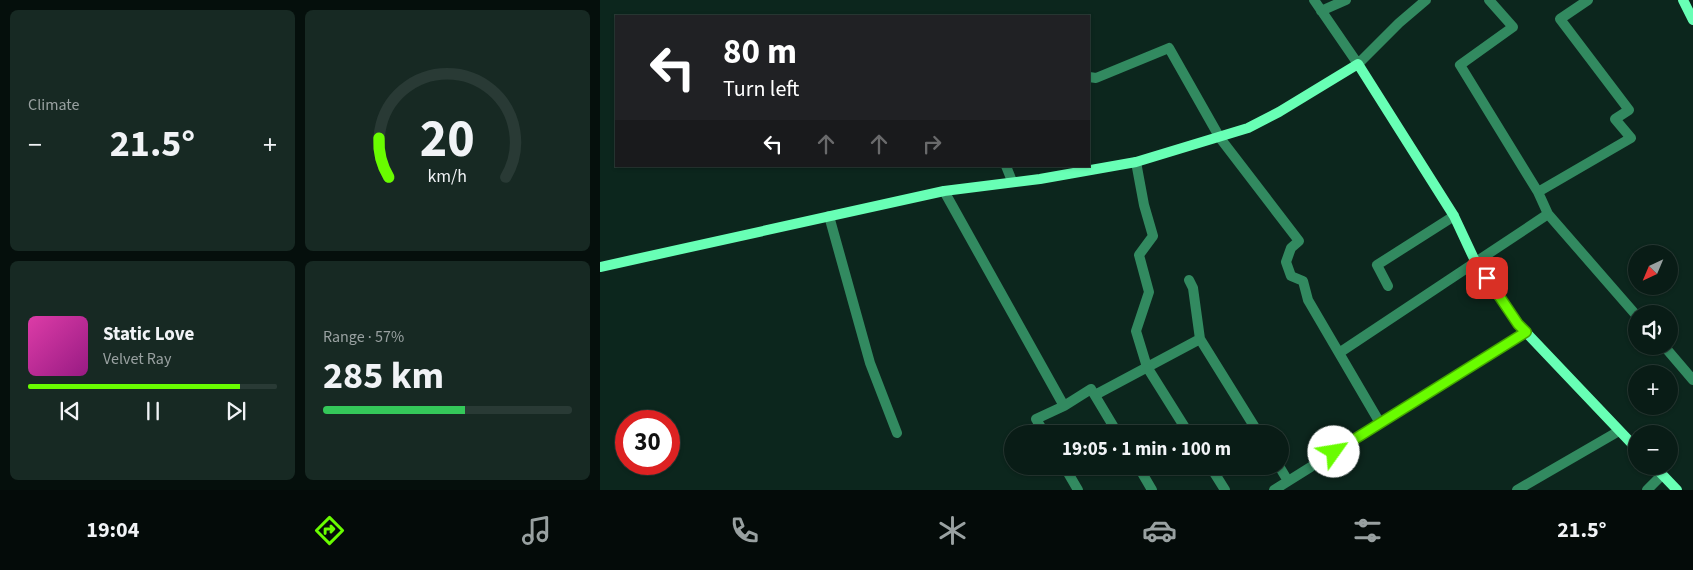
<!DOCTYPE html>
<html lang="en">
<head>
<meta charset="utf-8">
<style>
  :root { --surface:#091c16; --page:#172923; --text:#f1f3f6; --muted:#99a1a1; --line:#293a35; --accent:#69fc00 }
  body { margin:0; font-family:"Source Sans 3",sans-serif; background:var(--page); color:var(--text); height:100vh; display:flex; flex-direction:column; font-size:19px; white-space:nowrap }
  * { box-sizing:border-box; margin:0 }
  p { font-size:16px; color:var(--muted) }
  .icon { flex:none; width:28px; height:28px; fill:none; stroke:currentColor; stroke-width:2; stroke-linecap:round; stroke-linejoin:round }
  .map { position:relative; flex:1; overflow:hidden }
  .details { display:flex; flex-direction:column; gap:10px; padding:10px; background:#050f0c; width:600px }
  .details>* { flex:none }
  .top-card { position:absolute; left:15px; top:15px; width:475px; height:152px; border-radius:0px; box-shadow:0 1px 4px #0004,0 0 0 1px var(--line); background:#202124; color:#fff; overflow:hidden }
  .needle { width:32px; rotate:224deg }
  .fabs { position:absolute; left:1028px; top:245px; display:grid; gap:10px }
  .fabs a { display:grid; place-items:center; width:50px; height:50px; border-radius:50%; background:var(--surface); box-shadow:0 1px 4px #0004,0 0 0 1px var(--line); font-size:25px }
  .speed { position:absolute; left:15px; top:410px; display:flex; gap:10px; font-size:25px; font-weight:700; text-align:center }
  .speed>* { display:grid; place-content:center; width:65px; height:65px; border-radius:50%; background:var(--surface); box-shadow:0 1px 4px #0004,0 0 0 1px var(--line); line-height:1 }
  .speed .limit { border:8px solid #d22; background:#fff; color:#111 }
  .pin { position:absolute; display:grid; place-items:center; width:42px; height:42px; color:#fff; margin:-21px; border-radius:10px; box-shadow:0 2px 8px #0006 }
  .me { position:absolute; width:55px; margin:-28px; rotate:58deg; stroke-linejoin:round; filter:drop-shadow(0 0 4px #0008) }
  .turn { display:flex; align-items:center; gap:18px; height:105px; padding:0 25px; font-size:22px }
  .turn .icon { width:65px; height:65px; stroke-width:2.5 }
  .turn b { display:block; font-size:35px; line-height:42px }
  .lanes { display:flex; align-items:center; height:48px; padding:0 25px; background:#0003; justify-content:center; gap:25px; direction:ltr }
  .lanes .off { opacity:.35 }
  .big { font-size:38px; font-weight:700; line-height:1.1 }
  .details .card { flex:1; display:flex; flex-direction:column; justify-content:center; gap:8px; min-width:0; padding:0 18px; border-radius:8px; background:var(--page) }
  .details .dial { align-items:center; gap:0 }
  .dial svg { height:130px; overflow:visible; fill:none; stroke:var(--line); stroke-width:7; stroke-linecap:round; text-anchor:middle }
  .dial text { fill:var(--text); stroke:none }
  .song { display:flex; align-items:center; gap:15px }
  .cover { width:60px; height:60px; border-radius:8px; background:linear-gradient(135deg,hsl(320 70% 55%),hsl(310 70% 35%)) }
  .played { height:5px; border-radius:2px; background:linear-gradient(90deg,var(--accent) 85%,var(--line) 85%) }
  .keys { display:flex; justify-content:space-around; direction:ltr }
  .heat { display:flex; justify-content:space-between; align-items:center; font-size:28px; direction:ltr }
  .charge { height:8px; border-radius:4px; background:linear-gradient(90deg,#34c759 57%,var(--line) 0) }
  .details .tiles { flex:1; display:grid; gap:10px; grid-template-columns:repeat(2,1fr) }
  .trip { position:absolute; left:404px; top:425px; width:285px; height:50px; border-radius:25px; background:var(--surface); box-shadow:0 1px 4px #0004,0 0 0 1px var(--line); font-weight:700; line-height:50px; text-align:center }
  .tab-bar { display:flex; height:80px; justify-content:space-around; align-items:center; background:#040b09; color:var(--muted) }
  .tab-bar .icon { width:35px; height:35px }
  .tab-bar .current { color:var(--accent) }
  .tab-bar b { font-size:22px; color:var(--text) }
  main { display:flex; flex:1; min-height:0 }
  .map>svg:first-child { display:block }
</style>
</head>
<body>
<main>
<section class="details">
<div class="tiles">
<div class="card"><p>Climate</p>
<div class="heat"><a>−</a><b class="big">21.5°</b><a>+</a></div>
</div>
<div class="card dial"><svg viewBox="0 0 100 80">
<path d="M14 69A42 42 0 1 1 86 69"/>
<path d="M14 69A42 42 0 0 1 8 45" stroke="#69fc00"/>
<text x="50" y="56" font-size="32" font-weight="700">20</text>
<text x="50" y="72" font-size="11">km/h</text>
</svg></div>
<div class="card">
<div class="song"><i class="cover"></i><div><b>Static Love</b><p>Velvet Ray</p></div></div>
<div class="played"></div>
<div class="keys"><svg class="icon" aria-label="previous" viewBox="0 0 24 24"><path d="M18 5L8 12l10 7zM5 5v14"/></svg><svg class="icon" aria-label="pause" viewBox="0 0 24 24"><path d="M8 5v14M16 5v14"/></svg><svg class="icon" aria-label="next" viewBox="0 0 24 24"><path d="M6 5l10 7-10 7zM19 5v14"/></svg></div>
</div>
<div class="card"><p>Range · 57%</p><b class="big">285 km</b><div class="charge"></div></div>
</div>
</section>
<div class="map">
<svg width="1093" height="490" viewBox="0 0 1093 490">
  <rect width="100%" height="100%" fill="#0c261d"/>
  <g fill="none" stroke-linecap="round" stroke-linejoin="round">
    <!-- minor -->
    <path stroke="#328a60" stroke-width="10" d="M714,0L758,64L799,23L826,0
      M889,0L913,27L860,65L938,192L948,214L1036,315
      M721,11L746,0
      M489,77L496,78L569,48L620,138L699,241L691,248L686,262L691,276L703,281L708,300L780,423
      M536,162L544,205L553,236L539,255L549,292L536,331L547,367L589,434
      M406,166L412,181
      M344,191L464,406L491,389L518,434
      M938,192L1031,138L1015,119L1029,110L960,19L988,0
      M229,216L270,363L297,433
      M589,280L593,288L600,339
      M788,286L777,265L854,216
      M1064,346L1093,380
      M739,353L948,214
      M495,395L600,339L659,434
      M445,434L436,419L464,406
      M464,466L478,490
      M538,466L552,490
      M610,466L625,490
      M679,466L688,481
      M674,490L926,332
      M917,490L1019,431
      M1047,490L1062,475"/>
    <!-- secondary -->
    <path stroke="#68ffb5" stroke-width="10" d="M1083,0L1093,20
      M0,267L344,191L440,179L536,162L648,128L679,112L758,64L854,216L876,263L918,324L1036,448
      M1054,466L1077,490"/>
  </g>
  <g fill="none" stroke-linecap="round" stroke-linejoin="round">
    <!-- route casing -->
    <g stroke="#44a400" stroke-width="12">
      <path id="route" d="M734,452L926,332L918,324L887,278"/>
    </g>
    <!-- route -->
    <use href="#route" stroke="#69fc00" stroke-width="9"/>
  </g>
</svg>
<div class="fabs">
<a><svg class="needle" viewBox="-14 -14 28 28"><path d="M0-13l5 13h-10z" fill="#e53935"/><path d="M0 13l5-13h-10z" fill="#99a1a1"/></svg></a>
<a><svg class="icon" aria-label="sound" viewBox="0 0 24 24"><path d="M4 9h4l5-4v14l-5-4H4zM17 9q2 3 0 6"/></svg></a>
<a>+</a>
<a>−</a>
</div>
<div class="speed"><div class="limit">30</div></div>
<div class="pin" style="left:887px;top:278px;background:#d93025"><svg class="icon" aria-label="arrive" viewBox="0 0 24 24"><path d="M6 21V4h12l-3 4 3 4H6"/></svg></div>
<svg class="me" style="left:734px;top:452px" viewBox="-20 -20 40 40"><circle r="19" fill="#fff"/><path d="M0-13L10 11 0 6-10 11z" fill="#69fc00"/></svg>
<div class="trip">19:05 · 1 min · 100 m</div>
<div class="top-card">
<div class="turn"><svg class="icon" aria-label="left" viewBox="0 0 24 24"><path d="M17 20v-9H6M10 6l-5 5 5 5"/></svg><div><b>80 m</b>Turn left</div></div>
<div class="lanes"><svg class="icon" aria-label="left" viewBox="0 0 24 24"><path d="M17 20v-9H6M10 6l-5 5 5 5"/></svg><svg class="icon off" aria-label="ahead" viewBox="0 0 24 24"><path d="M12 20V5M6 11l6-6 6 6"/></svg><svg class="icon off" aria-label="ahead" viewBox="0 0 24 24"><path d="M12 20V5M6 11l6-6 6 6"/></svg><svg class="icon off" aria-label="right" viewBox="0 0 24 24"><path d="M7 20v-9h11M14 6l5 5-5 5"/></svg></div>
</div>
</div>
</main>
<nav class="tab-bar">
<b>19:04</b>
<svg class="icon current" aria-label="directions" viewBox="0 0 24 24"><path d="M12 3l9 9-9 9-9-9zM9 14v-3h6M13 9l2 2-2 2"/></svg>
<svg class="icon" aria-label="music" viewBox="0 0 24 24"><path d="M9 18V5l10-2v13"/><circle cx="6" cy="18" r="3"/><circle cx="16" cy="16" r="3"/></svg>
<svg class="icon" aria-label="phone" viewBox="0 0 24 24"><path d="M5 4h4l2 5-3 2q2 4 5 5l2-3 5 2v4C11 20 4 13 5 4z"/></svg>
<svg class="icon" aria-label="climate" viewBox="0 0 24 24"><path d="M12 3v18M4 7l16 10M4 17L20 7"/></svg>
<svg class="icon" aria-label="car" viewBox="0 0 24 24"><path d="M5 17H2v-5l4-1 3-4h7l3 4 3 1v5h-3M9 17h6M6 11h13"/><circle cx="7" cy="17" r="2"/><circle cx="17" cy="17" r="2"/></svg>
<svg class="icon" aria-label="filters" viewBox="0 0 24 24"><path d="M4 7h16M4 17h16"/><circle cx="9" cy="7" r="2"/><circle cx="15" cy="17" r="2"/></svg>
<b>21.5°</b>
</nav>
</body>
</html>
